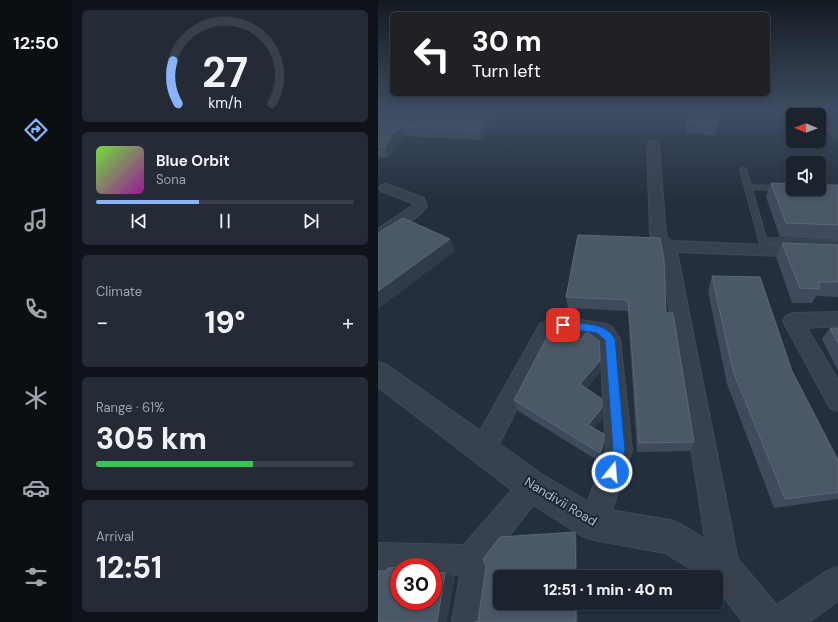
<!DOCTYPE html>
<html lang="en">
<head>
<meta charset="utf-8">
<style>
  :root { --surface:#1b232e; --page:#242b36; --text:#f1f3f6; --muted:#a0a4aa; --line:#39404a; --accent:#8ab4f8 }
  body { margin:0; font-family:"DM Sans",sans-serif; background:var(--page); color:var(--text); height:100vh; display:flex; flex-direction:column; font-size:15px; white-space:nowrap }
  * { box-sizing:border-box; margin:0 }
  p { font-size:13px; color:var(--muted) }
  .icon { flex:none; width:22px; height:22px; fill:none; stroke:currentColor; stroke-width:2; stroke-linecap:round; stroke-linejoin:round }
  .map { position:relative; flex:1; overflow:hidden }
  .sheet { display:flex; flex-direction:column; gap:10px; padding:10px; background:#0f1319; width:306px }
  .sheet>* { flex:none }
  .hud { position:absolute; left:12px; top:12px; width:380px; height:84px; border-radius:6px; box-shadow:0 2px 6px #0003,0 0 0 1px var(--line); background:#202124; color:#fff; overflow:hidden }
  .needle { width:26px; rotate:271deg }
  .controls { position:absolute; left:408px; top:108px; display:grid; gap:8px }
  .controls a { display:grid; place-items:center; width:40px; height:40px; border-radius:6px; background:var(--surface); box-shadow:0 2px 6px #0003,0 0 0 1px var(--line); font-size:20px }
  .speed { position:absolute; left:12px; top:558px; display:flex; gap:8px; font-size:20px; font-weight:700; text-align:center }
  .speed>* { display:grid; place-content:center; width:52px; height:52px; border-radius:50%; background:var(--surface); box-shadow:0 2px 6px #0003,0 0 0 1px var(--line); line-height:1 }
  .speed .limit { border:6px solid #d22; background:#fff; color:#111 }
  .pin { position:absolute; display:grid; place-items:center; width:34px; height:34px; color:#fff; margin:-17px; border-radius:8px; box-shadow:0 2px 6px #0006 }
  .me { position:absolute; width:44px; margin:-22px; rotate:17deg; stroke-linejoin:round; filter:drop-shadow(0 0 3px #0008) }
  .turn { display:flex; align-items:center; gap:14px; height:84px; padding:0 16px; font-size:18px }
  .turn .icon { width:52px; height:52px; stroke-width:2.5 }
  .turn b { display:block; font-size:28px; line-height:34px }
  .big { font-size:30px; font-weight:800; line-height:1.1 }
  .sheet .card { flex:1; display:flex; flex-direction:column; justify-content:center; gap:6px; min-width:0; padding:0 14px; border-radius:6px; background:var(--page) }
  .sheet .dial { align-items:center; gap:0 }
  .dial svg { height:104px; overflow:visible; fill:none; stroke:var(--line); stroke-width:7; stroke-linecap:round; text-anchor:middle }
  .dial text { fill:var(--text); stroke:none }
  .song { display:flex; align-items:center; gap:12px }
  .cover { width:48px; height:48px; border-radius:6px; background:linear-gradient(135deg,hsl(100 70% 55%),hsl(300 70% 35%)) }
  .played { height:4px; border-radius:2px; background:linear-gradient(90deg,var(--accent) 40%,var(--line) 40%) }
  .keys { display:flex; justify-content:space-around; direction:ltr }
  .heat { display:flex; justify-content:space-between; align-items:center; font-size:22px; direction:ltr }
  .charge { height:6px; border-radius:3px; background:linear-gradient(90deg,#34c759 61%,var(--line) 0) }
  .trip { position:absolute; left:115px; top:570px; width:230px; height:40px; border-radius:6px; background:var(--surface); box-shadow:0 2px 6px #0003,0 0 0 1px var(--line); font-weight:800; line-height:40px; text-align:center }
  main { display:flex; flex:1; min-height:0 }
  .dock { display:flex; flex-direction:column; width:72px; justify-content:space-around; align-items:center; background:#0b0e12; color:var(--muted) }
  .dock .icon { width:28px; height:28px }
  .dock .selected { color:var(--accent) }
  .dock b { font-size:18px; color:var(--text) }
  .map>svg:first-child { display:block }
</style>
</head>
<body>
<main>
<nav class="dock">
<b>12:50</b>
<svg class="icon selected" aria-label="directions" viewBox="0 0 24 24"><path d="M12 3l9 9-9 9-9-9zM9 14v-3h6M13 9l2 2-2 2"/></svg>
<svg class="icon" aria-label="music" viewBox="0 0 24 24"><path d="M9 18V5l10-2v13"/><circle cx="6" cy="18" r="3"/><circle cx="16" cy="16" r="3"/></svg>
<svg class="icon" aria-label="phone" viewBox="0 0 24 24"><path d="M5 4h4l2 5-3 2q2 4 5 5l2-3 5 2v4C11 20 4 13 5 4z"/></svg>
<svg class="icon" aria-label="climate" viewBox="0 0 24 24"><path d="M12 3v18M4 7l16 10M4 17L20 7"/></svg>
<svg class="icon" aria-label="car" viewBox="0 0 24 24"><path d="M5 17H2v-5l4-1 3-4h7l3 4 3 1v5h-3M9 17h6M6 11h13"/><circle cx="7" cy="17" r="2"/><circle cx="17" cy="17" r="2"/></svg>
<svg class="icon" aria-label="filters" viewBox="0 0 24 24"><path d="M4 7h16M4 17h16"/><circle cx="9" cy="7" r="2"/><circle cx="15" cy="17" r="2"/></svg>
</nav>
<section class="sheet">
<div class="card dial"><svg viewBox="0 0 100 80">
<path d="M14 69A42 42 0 1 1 86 69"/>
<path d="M14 69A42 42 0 0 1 10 36" stroke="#8ab4f8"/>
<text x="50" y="56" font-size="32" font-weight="700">27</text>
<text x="50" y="72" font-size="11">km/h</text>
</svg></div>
<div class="card">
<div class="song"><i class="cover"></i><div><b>Blue Orbit</b><p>Sona</p></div></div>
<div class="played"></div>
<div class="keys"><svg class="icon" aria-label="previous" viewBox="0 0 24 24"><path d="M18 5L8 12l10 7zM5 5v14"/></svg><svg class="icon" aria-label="pause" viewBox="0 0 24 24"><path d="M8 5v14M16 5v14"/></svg><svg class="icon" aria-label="next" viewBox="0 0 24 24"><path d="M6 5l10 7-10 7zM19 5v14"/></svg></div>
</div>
<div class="card"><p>Climate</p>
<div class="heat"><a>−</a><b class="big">19°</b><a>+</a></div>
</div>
<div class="card"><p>Range · 61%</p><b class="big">305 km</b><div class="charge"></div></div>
<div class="card"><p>Arrival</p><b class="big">12:51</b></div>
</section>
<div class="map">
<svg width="460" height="622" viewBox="0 0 460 622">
  <rect width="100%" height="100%" fill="#242f3e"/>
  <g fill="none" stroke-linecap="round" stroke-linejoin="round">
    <!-- service casing -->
    <g stroke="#414a57" stroke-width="2">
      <path id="service" d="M363,168L368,169L373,185L415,187V189H419L415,191L374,189L388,238L460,241V247L389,243L391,250L387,253L384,252L362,169Z"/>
    </g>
    <!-- minor casing -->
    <g stroke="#414a57" stroke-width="2">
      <path id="minor" d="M454,126L460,129V139L456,138L449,129Z
        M275,141L279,142L281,144L288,234L289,238L294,241L460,248V258L299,252L362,570L358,581L347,585L338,581V577H335L332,570L282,248L276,244L272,234L269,144L271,142Z
        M8,184L46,198L49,206L40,216L6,239L0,241V229L35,205L34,203L3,191L1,188L3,185Z
        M460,312V326L429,328L460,380V411L452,408L405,321L408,316L415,313Z
        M185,317L228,324L234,327L242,339L254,450L226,534L216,538L206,534L202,524L228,450L222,341L220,339L185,333L176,335L114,458L105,461L96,458L92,449L162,324L176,318Z
        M154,473L163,477L167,486L163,495L110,563L113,571L106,622H74L82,575L55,574V567H21V573H0V543L86,545L145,477Z
        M460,567V601L431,622H387L391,610L449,571Z"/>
    </g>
    <!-- tertiary casing -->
    <g stroke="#414a57" stroke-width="2">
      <path id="tertiary" d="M0,362L9,365L165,475L221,508L292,520L304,525L359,558L402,609L408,622H365L338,587V577H326L287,553L216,540L204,536L143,497L0,387Z"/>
    </g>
    <!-- service -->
    <use href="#service" fill="#38414e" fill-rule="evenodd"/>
    <!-- minor -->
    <use href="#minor" fill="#38414e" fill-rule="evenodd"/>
    <!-- tertiary -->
    <use href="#tertiary" fill="#38414e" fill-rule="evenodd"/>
  </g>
  <!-- wall -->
  <path fill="#3f4b5c" d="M0,112H119L116,124L104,140L28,136L19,143L11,157L0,158Z
    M342,112L337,136L308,132L309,122Z
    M393,183L460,185V240L402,237L388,197Z
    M200,235L288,313L316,442L312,451L259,452L250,311L190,308L188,297Z
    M404,243L460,245V297L438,296L434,303H414L398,257Z
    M334,276L414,371L460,460V499L396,508L349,384L330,291Z
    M452,328H460V371L444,339Z
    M222,372L209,388L225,418L216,428L226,450L222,462L140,411L136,400Z"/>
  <!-- shaded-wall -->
  <path fill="#2f3b4b" d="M114,112H119L116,124L104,140L102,130Z
    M24,127L28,136L19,143L11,157L7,147L15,133Z
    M72,239L77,251L0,309V291Z
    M222,361V372L204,394L202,384Z
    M224,408L225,418L211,434L210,425Z
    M226,441V450L222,462V453Z
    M197,532L199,537V577H198Z
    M67,573L77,576L69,622H59Z
    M198,603H200V622H198Z"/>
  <!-- building -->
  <path fill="#4b5868" stroke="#5c6777" d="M0,112H114L113,114L102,130L24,127L15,133L7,147L0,148Z
    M313,112H342L339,125L309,122Z
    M393,183L415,184V189H441V185H460V225L408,223Z
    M25,218L72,239L0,291V233Z
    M200,235L282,238L286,259L288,313H295L316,442L261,443L250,300L188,297Z
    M404,243L460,245V282H440L442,289L422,288Z
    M334,276L382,277L414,371L460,460V492L407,499L355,371Z
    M175,326L203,339L209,332L221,341L222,361L202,384L224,399V408L210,425L226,434V441L222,453L136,400Z
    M452,328H460V343Z
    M197,532L198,577H122V603H198V622H97L100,621L108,567L105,559L122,537Z
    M43,565V567H24Z
    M21,567V601H55V572L67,573L59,622H0V571H9L10,568Z"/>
  <!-- sky -->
  <linearGradient id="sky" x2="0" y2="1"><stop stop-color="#141a22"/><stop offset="0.56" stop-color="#3f4d63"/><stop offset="1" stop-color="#3f4d63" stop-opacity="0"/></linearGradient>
  <rect width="460" height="199" fill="url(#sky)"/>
  <!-- route -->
  <path fill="#1a73e8" stroke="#114b97" d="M185,322C203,324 227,321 237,339L247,450L239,477L234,479L230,477L228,472L235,450L227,340L219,333L181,328L180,325Z"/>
  <g text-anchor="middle" stroke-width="4" stroke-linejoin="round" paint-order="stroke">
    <!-- near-street labels -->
    <g font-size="13" fill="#b4bcc9" stroke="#1d2633">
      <text transform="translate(183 501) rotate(31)" y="5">Nandivii Road</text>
    </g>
  </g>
</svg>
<div class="controls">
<a><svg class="needle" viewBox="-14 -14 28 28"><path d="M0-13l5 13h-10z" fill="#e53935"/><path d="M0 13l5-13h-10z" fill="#a0a4aa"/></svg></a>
<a><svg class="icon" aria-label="sound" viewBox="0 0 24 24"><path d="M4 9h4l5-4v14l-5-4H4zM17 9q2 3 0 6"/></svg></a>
</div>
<div class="speed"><div class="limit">30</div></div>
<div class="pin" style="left:185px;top:325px;background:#d93025"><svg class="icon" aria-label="arrive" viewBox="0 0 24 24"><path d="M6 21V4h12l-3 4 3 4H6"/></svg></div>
<svg class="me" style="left:234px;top:472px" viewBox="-20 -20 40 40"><circle r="17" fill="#1a73e8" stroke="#fff" stroke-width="3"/><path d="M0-11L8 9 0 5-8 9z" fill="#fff"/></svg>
<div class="trip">12:51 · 1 min · 40 m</div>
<div class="hud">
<div class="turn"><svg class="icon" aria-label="left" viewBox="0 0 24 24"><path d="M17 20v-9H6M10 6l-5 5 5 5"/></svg><div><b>30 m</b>Turn left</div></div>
</div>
</div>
</main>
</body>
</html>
